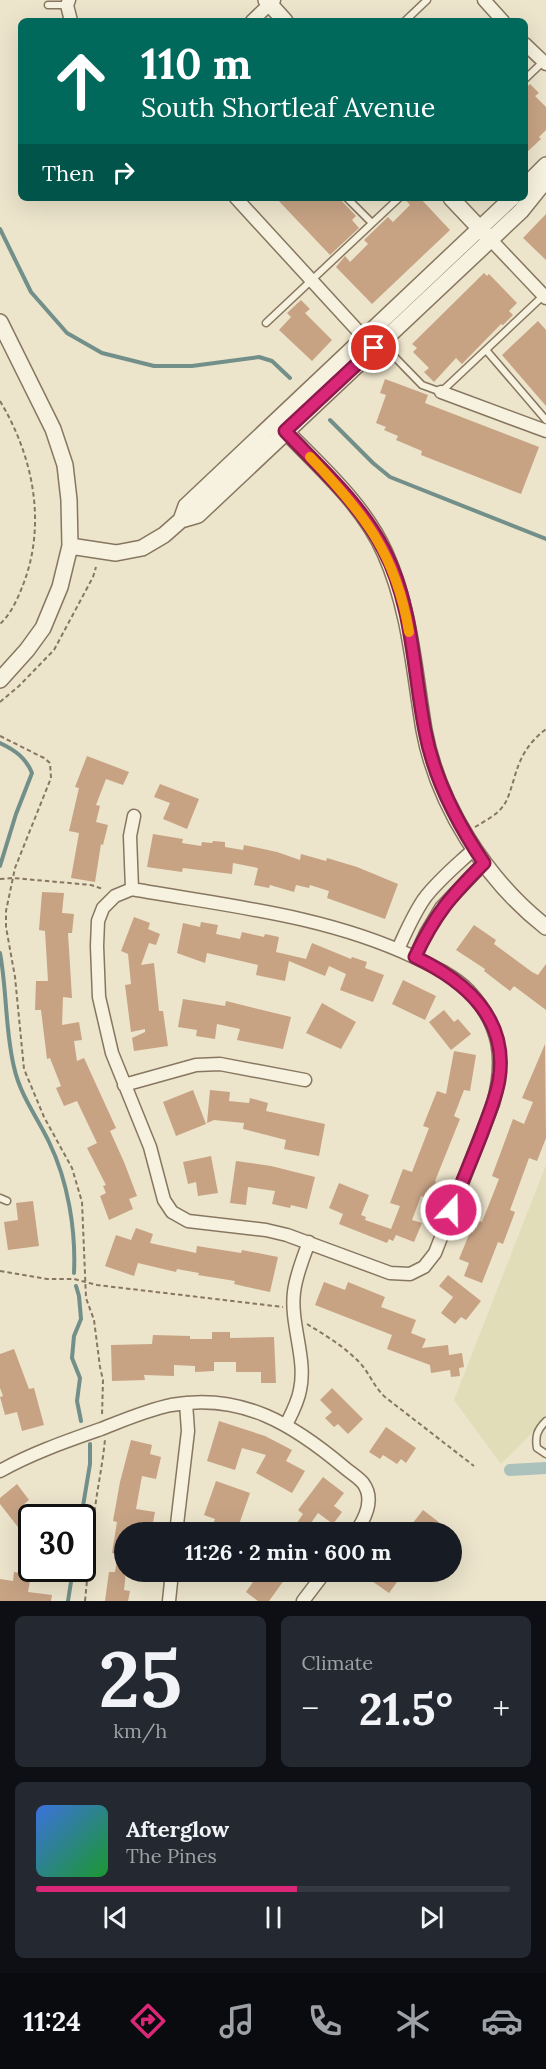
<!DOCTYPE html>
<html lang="en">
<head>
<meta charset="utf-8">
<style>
  :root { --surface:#171b24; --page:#242831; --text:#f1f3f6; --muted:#9ea1a6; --line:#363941; --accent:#db2777 }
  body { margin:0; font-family:Lora,serif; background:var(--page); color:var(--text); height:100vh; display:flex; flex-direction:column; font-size:22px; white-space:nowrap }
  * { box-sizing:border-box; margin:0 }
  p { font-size:20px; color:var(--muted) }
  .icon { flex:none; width:33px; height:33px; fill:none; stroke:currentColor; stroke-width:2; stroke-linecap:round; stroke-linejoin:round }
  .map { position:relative; height:1601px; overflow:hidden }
  .side { display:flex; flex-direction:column; gap:15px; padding:15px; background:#0d0f14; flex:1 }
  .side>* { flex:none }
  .top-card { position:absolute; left:18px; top:18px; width:510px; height:183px; border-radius:9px; box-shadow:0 6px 24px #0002; background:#00695c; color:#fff; overflow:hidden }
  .speed { position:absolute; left:18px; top:1504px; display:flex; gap:12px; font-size:30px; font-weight:700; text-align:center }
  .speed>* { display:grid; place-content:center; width:78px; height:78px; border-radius:50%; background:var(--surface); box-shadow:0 6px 24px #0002; line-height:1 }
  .speed .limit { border:3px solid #111; border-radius:9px; background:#fff; color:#111 }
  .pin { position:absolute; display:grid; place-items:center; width:51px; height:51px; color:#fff; margin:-26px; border:3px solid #fff; border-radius:50%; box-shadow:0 2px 6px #0007 }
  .me { position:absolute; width:66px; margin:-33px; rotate:21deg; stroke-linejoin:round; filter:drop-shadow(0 0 4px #0008) }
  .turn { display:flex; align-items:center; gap:21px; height:126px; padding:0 24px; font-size:27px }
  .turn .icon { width:78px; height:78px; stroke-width:2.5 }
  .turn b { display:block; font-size:42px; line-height:51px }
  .then { display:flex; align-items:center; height:57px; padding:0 24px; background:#0003; gap:12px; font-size:22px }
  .big { font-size:45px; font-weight:700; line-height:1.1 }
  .side .card { flex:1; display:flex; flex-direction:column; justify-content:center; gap:9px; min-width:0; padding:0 21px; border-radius:9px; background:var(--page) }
  .side .dial { align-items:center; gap:0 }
  .dial b { font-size:78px; line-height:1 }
  .song { display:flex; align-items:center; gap:18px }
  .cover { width:72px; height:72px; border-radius:9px; background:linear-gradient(135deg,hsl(220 70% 55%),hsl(130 70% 35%)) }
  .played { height:6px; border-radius:3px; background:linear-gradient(90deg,var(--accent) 55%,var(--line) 55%) }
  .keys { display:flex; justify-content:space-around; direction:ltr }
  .heat { display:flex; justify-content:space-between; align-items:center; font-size:33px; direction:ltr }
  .side .tiles { flex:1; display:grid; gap:15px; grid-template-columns:1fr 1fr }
  .card:last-child { grid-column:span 2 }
  .trip { position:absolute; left:114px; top:1522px; width:348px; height:60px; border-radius:30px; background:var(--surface); box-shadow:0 6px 24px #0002; font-weight:700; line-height:60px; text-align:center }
  .tabs { display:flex; height:96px; justify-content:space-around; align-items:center; background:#090b0e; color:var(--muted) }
  .tabs .icon { width:42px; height:42px }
  .tabs .on { color:var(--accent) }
  .tabs b { font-size:27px; color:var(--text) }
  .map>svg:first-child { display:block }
</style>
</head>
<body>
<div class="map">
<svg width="546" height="1601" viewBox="0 0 546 1601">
  <rect width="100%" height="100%" fill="#ece4cb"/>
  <!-- farmland -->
  <path fill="#e1ddb9" d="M546,1165V1419L501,1464L454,1400Z"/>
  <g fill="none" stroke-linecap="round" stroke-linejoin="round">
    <!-- stream -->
    <path stroke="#729089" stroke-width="4" d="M0,229L31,292L67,333L102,353L154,366H192L259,357L272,361L290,378
      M330,420L373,463L390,477L546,539
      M0,743C15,750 26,758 32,773L16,814L0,866
      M0,953C7,990 5,1030 14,1067C20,1095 37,1117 49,1142C68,1181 76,1230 74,1273
      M76,1286L79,1296L81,1319L74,1336L72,1358L80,1378L77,1401L81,1421
      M81,1518L90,1464V1444
      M68,1601L73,1569"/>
    <!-- canal -->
    <path stroke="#abc1bc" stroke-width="12" d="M510,1470L546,1468"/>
  </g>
  <!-- building -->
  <path fill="#c7a384" d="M530,84L539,93L535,96L546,107V130L539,137L541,139L525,154V85L527,87Z
    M276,198H339L356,216L352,220L359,228L330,255Z
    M404,198H420L450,230L372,304L336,267L345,256L350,262L368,244L364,240L388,217L393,222L410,205Z
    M546,214V260L523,238Z
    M484,273L487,276L489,274L517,303L509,311L513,315L503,325L501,324L462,364L456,358L434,382L424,372L429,368L413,352L417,348L412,344Z
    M301,300L310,309L305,313L332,340L312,361L279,330L291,317L287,313Z
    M538,321L546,330V406L502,355Z
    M385,379L428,395L425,403L539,447L521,494L421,455L422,451L396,440L398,436L384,430L386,427L376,423L386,395L380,393Z
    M87,756L129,772L123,785L106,779L96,805L100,806L96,822L108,825L103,845L101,844L95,882L71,878L79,833L69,831L79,788L75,787Z
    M160,784L199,799L187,829L163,819L170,803L154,797Z
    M153,834L183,839L182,843L201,846L202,842L212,843L213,841L225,842V847L243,850L244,845L277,852L300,860L301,854L326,861L327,858L357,867L398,884L385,919L327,898L329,891L310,885L309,888L296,885L294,892L270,885L269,888L254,885L258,868L233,863L232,874L183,868L182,872L147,867Z
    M42,892L64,893L62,913L74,914L72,933H68L72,998L63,997L62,1025L79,1022L82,1040L74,1041L77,1061L84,1058L116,1128L110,1131L124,1162L137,1196L129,1199L133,1209L109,1220L100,1196L106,1193L103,1186L106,1185L87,1148L97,1143L77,1101L64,1106L56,1088L61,1086L50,1058L47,1059L41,1010H35L36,981H48L45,931L39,930Z
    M134,917L150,923L148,929L160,934L156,945L149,943L141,965L154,963L159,1011H163L168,1046L134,1051L132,1038L145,1032V1029L131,1032L125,985L131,984L128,954L121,951Z
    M201,922L218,925L216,934L240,939L242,932L264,937L265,934L279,937L276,952L306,959L312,943L351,959L352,957L367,962L365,968L384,975L373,1002L340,990L346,974L329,966L325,976L289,961L285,981L256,975L258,965L207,953L205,963L177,953L183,923L200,927Z
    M474,925L496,940L494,944L532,972L538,975L546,964V1010L514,986L510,991L484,971L485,969L456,950Z
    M403,980L436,996L425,1020L392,1004Z
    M183,999L225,1006L226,1001L291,1017L283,1049L237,1040L240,1029L217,1024L215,1039L196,1036L197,1030L178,1027Z
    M322,1003L356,1022L341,1049L306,1033Z
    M444,1010L454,1022L458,1019L471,1034L451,1050L429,1022Z
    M545,1044L546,1138L537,1161L529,1158L510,1210L515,1212L503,1244L498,1242L482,1283L464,1276L469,1263L459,1259L470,1232L466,1230L471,1217L482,1222L499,1179L492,1176L513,1119L524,1124L533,1102L522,1098Z
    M454,1051L476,1055L470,1091L464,1090L454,1116L460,1119L435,1181H436L430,1199L421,1196L412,1220L422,1223L414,1242L396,1235L393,1241L389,1239L387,1243L339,1224L343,1214L329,1208L339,1183L369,1195L361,1215L366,1217L365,1220L391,1229L400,1206L390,1203L403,1169L412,1172L429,1128L423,1126L437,1091L446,1094Z
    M193,1090L206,1124L176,1136L163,1102Z
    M210,1090L230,1092L229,1101L249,1103L250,1098L268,1103L266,1111L325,1124L319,1156L284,1149L286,1140L243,1129L244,1123L214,1120L207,1123Z
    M211,1156L218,1193L198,1196L196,1182L188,1184L183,1162Z
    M236,1161L271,1166L315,1177L307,1209L291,1205L290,1208L272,1204L275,1191L248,1187L246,1205L230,1203Z
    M33,1201L39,1246L8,1250L4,1222L18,1220L16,1203Z
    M136,1228L153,1234L150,1243L196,1253L197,1246L241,1253L242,1250L278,1257L270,1292L234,1284L235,1281L198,1275L199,1273L177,1269L176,1272L138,1263L134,1276L105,1266L116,1235L131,1240Z
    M448,1275L481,1301L466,1320L461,1317L455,1324L441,1313L453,1297L439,1286Z
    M324,1282L345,1290L348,1282L385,1297L381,1307L416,1320L411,1333L426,1339L422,1348L448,1345L449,1355L462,1353L464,1367L459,1368L460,1376L451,1377L450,1370L431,1373L430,1365L387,1349L392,1335L315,1305Z
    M212,1332H230V1338L274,1337L276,1383H261V1372H236V1362H214V1371L195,1372V1366L174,1365V1376L144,1375L145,1380L112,1381L111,1345L152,1344L153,1335L190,1336V1339H212Z
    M14,1349L29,1389L34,1388L44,1425L22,1431L17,1412L5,1415L0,1397L3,1396L0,1388V1354Z
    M332,1388L363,1419L348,1434L338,1424L334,1427L325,1418L332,1412L320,1400Z
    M219,1421L265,1436L292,1450L286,1461L305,1471L292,1493L256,1473L266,1455L242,1448L235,1470L207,1461Z
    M386,1427L416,1448L406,1463L401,1459L397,1464L383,1455L380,1459L369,1452Z
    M131,1440L152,1445L150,1454L161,1457L156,1479L142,1476L136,1509L155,1512L151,1533H124V1572H126L124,1590L130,1591L128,1601H105L109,1572H115L118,1555L112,1553L117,1522L113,1521L120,1482Z
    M323,1477L344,1493L334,1506L342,1512L333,1524L318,1513L304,1533H290L303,1514L298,1510Z
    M216,1481L250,1493L236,1533H210L215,1519L204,1515Z
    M17,1484L29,1500L23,1505L32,1516V1545L0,1504V1498Z
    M423,1510L453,1533H405Z
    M14,1572L31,1575L28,1592L52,1595L51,1601H0V1579L13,1581Z
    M260,1572H290L269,1601H258L246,1592Z
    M359,1572H398L393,1579L397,1582L389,1593Z"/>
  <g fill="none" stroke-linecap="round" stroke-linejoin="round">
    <!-- service casing -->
    <g stroke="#887760" stroke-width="9">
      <path id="service" d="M48,5H67
        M405,21L427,0
        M525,79L544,61
        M347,198L372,223
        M266,323L399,198
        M382,344L422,385L441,392L543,296
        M486,350L546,420
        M0,1198L7,1201
        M546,1421C537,1430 535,1436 537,1448L546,1454"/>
    </g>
    <!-- minor casing -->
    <g stroke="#887760" stroke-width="15">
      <path id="minor" d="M69,0L67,5L71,21
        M484,0L503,21
        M252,21L274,0
        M525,44L546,64
        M236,198L369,343
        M490,239L546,298
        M441,392L546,431
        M132,889C227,906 325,915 414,957C433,966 454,976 468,990C501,1025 505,1060 493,1104L435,1253L424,1267L410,1274L390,1273L287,1235L266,1230L188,1221L172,1212L164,1200L150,1147L112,1053L99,997L97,946L98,921L103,908L115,896Z
        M132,889L130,836L134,816
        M398,949C406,932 413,915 424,899C438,880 457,865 474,849
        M415,957L426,933L441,908L484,863
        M124,1085L196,1065L220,1064L305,1080
        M286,1425C292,1413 298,1402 300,1390C307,1359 290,1324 294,1292C296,1275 303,1258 309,1242
        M0,1471C32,1453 67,1441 101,1429C124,1420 147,1410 171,1405C242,1392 294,1425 345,1468C351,1473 359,1478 363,1483C375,1499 365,1519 355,1533
        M176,1533L188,1431L186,1403
        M169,1601L172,1572
        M303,1601L325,1572"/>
    </g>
    <!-- tertiary casing -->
    <g stroke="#887760" stroke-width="18">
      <path id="tertiary" d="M266,0L285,21
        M525,186L546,165
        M451,198L486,235
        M0,322L53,429L65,465L69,500L70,546L60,587L43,628L27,650L0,680
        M276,421C314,462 362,501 385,553C410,609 414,670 424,730C438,805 486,880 546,927
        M181,520L186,506L512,198
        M70,546L116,553L142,548L164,535L181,520L198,515L521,211L546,180"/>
    </g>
    <!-- path -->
    <path stroke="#887760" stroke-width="2" stroke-dasharray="4.5 3" stroke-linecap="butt" d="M0,401C33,456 47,523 23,585C18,598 11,614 0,624
      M0,702L19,686L54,650L93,577L96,567
      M0,736L44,758L50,763L51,778L15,868L6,911V927L15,977L24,1069L44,1117L72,1168L82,1202L86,1298L94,1320L100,1367L103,1380L102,1416
      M475,827C485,821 497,815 504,805C509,797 511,788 514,779C520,757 528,743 546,729
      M0,879L13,878L91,885L103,889
      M0,1271L47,1279H74L97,1285L283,1307
      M307,1324C325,1335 345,1347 360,1363C370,1374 374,1387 385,1397L474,1466
      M85,1601C88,1570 91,1539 95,1508C98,1485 103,1462 105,1439"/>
    <!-- service -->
    <use href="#service" stroke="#f7f1df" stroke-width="6"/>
    <!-- minor -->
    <use href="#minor" stroke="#f7f1df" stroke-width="12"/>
    <!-- tertiary -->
    <use href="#tertiary" stroke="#f7f1df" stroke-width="15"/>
  </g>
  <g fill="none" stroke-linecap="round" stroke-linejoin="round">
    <!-- route casing -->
    <g stroke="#8e194d" stroke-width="15">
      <path id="route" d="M374,348L285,431C321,469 360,503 384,550C413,605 413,671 425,731C434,779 457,823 484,863C451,896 435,914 415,957C465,981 509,1018 499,1080C496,1098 488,1116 482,1133C472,1159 461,1184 451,1210"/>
    </g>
    <!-- route -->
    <use href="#route" stroke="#db2777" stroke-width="10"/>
    <!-- slow -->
    <path stroke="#f59e0b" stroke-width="10" d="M310,457C364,513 396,554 409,632"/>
  </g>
</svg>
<div class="speed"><div class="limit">30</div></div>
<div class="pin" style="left:374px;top:348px;background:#d93025"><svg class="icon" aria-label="arrive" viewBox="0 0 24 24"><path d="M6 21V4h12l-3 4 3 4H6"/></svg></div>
<svg class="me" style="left:451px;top:1210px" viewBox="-20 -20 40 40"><circle r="17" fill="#db2777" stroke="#fff" stroke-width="3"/><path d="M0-11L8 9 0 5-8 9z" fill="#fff"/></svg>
<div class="trip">11:26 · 2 min · 600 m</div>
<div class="top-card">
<div class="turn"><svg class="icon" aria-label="ahead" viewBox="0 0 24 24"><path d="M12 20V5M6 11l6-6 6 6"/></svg><div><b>110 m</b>South Shortleaf Avenue</div></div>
<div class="then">Then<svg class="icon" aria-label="right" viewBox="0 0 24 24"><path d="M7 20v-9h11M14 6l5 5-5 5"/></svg></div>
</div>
</div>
<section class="side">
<div class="tiles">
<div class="card dial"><b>25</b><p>km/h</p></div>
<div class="card"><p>Climate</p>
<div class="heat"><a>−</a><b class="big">21.5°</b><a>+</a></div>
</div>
<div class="card">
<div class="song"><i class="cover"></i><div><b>Afterglow</b><p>The Pines</p></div></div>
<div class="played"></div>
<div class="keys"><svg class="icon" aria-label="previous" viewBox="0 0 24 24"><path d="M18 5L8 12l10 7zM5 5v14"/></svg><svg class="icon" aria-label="pause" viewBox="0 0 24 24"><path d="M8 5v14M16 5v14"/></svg><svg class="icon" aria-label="next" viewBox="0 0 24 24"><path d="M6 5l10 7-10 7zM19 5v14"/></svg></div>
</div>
</div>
</section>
<nav class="tabs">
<b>11:24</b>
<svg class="icon on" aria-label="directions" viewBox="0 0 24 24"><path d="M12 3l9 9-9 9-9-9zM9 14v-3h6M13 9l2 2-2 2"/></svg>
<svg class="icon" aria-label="music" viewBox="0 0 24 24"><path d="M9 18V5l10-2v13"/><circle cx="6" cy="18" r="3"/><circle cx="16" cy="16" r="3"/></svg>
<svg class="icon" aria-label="phone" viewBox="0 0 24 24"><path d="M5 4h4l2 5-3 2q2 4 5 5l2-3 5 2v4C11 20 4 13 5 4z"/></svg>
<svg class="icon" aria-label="climate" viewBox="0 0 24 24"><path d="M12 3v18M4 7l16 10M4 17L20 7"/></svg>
<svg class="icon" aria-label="car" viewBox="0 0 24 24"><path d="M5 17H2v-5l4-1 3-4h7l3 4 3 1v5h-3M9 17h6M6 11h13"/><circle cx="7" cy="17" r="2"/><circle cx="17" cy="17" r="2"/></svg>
</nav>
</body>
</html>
